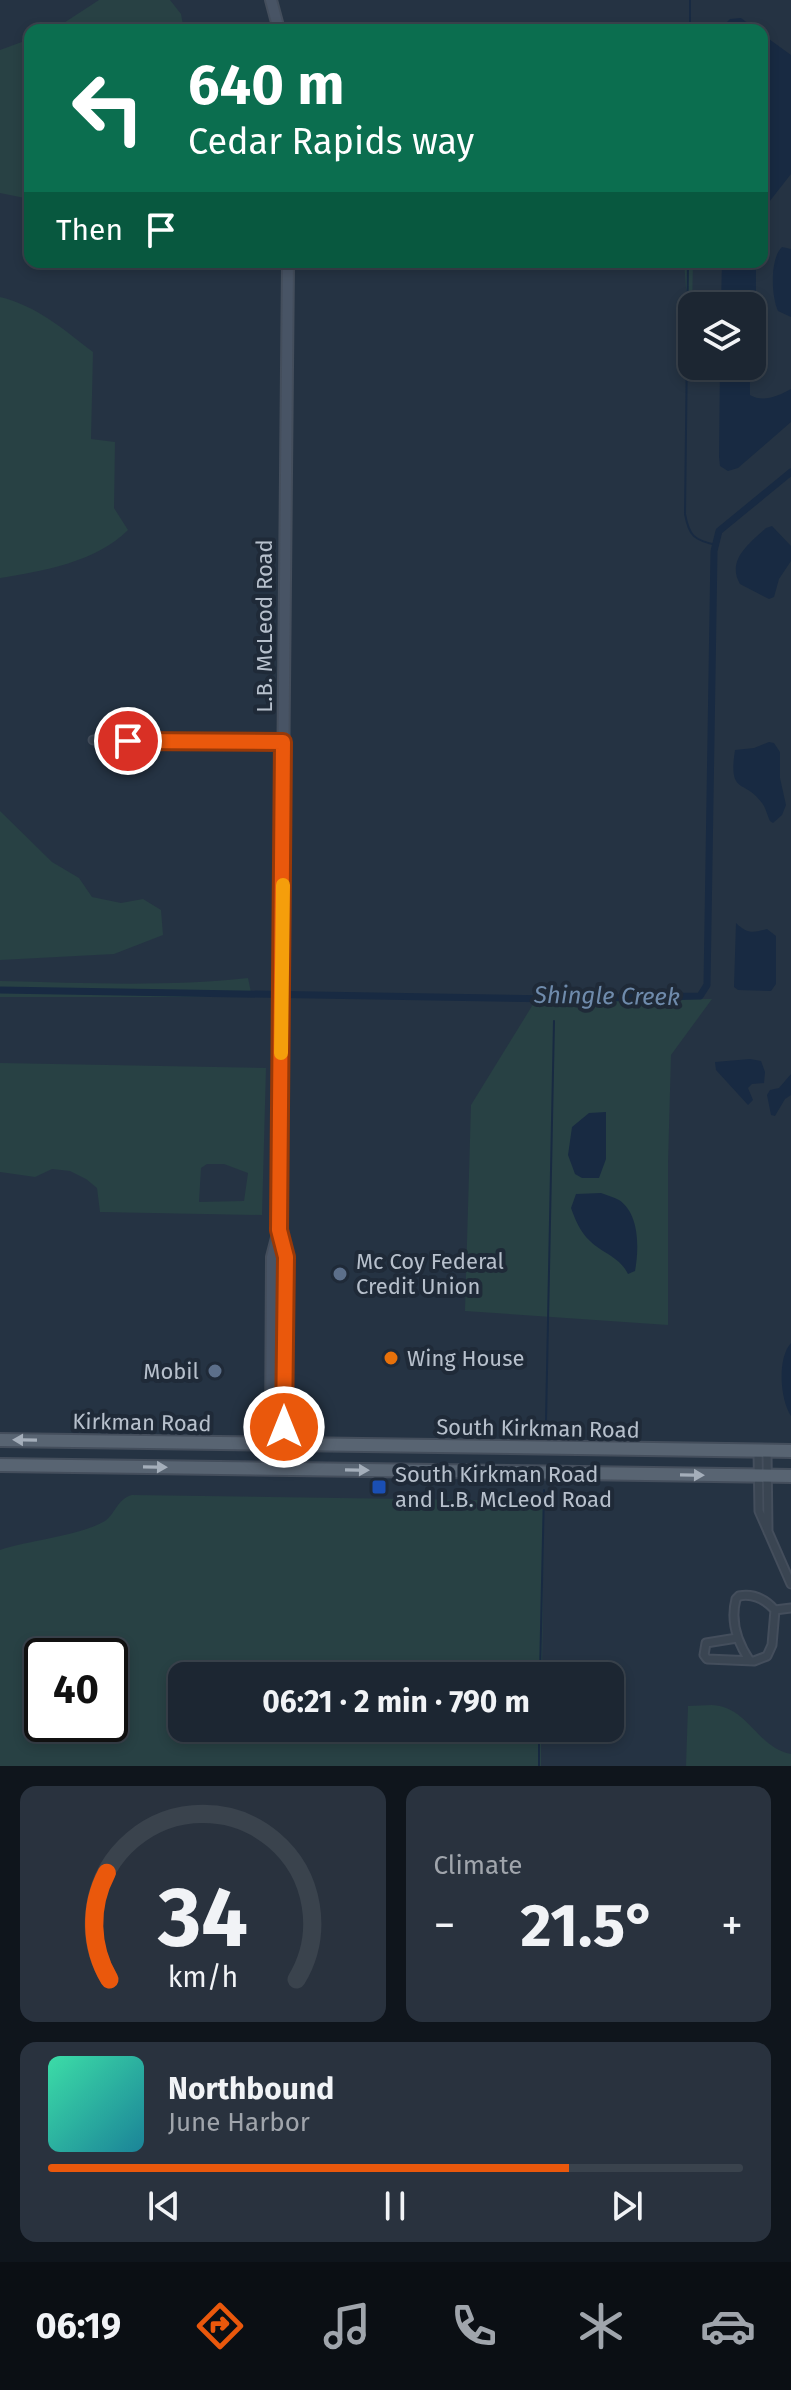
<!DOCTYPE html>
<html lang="en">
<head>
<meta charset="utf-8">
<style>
  :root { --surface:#1c2632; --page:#29323e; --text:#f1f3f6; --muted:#a0a5ac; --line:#3a434d; --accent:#ea580c }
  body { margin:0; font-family:"Fira Sans",sans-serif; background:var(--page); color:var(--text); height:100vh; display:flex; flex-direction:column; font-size:30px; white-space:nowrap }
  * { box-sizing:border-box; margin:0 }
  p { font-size:26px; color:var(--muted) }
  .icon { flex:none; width:44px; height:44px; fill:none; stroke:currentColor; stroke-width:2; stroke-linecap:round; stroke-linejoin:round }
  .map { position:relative; height:1766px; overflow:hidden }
  .panel { display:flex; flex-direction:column; gap:20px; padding:20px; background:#0f151c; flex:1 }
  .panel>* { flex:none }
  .hud { position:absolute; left:24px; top:24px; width:744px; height:244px; border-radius:16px; box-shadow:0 4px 12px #0003,0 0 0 2px var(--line); background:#0b6e4f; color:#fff; overflow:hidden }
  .controls { position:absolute; left:678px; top:292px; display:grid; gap:16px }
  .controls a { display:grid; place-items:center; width:88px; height:88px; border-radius:16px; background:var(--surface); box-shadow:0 4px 12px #0003,0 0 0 2px var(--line); font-size:40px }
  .speed { position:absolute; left:24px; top:1638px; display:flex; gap:16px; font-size:40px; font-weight:700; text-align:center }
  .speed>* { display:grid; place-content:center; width:104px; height:104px; border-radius:50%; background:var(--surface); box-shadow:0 4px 12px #0003,0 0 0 2px var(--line); line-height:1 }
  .speed .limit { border:4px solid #111; border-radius:12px; background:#fff; color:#111 }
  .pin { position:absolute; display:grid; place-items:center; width:68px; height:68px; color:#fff; margin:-34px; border:4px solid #fff; border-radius:50%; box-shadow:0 2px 8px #0007 }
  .me { position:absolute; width:88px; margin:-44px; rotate:0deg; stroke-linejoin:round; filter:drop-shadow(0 0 6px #0008) }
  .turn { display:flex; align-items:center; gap:28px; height:168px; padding:0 32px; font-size:36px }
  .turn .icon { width:104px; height:104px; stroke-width:2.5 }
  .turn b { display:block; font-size:56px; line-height:68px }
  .then { display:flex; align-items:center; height:76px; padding:0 32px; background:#0003; gap:16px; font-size:30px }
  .big { font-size:60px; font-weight:700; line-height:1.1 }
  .panel .card { flex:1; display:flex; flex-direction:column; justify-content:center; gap:12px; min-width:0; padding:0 28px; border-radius:16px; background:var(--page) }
  .panel .dial { align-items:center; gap:0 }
  .dial svg { height:208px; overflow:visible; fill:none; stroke:var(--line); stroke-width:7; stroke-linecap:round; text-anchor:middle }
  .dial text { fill:var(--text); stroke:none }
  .song { display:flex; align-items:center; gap:24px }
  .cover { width:96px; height:96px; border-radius:12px; background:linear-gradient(135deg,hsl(160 70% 55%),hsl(190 70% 35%)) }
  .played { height:8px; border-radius:4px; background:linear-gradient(90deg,var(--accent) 75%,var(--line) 75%) }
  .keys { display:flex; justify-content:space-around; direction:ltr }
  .heat { display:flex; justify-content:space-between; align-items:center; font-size:44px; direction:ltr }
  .panel .tiles { flex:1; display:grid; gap:20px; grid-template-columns:1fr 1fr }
  .card:last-child { grid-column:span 2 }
  .trip { position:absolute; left:168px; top:1662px; width:456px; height:80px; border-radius:16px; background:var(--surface); box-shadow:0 4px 12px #0003,0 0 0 2px var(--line); font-weight:700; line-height:80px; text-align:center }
  .tab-bar { display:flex; height:128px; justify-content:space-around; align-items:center; background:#0b0f14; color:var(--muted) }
  .tab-bar .icon { width:56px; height:56px }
  .tab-bar .on { color:var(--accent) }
  .tab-bar b { font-size:36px; color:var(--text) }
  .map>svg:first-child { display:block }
</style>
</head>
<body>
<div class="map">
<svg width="791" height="1766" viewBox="0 0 791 1766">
  <rect width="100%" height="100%" fill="#253343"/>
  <!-- green -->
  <path fill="#284144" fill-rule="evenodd" d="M99,0H170L181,14L184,30H53Z
    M30,39V199L0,193V50Z
    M684,262H693L692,310L686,288Z
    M0,297C37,306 63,329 93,352L91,439L115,442L114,508L128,530C96,562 43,571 0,578Z
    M0,811L52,862L79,878L92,897L121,903L143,899L161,910L163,935L114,954L0,960Z
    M248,978L252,997H0V981C83,983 166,987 248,978Z
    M712,999L671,1055L668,1163V1325L465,1311L471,1105L532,1006L536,1000Z
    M0,1063L266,1068L262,1215L100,1212L97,1188L86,1179L70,1171L52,1169L35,1177L0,1172ZM207,1164H224L248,1173L244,1201L199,1202L201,1168Z
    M132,1495L544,1501L542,1676H182V1728H541V1766H0V1550C29,1540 80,1536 105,1521C116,1513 117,1499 132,1495ZM42,1656H110V1724H42Z
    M712,1705C749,1707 756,1747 791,1754V1766H686L688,1706Z"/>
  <!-- water -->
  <path fill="#182a42" d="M741,18L757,30H725V24L730,19Z
    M762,34L791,55V174L762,211Z
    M782,247L791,249V317L778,311C771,296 770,258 782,247Z
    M722,262H756V318L752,348V306H721Z
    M720,366H750V395C763,403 778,396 791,389V422L738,468L728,471L720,466L719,457Z
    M772,526L791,546V561L779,579L774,597L769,599L740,584C726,560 750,543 766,528Z
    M769,742L774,743L780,752V778L786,805L782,815L773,823L770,821C767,815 766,808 762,803C744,778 728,796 735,750L754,748Z
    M736,923C747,934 753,933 767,929L776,936V984L771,991L738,990L734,987Z
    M750,1059L761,1061L765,1072L764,1083L752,1084L748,1088L753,1100L748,1105L716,1070L715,1062Z
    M791,1074V1095L785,1099L775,1116L771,1115L767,1095L770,1090L779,1088Z
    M606,1112V1159L599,1178H582L575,1174L568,1155L572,1127L589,1113Z
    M601,1193C606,1195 614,1197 619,1200C640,1214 639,1249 635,1271L628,1274C619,1256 603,1254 590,1241C580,1232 575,1219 571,1208L576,1194Z
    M791,1343V1416C780,1400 777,1358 791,1343Z"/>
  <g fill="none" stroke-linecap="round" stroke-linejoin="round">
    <!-- stream -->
    <path stroke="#182a42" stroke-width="2" d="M690,30V0
      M688,262L685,514C689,536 694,540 716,545
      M546,1421L554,1021
      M540,1676L544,1490
      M539,1766V1728"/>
    <!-- canal -->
    <path stroke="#182a42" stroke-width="7" d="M0,990L556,999L700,996L707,985L714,551L719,531L791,472"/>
    <!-- street casing -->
    <g stroke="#444e5c" stroke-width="11">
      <path id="street" d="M93,740L283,742
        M758,1451L759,1511L791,1584
        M767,1451L768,1532
        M737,1638L706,1643L704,1655L707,1659L754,1661L767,1656L772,1645L775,1610L791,1608
        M750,1661C737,1642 730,1622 736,1599L739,1596C754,1593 765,1599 775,1610"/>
    </g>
    <!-- secondary casing -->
    <g stroke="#444e5c" stroke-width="14">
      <path id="secondary" d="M271,0L279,30
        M279,1467L284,1444L286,1257L280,1232
        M279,1469L271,1444L272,1257L279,1230V1218L288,262"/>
    </g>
    <!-- primary casing -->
    <g stroke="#444e5c" stroke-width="16">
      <path id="primary" d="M0,1440L791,1451
        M0,1465L791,1476"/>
    </g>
    <!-- street -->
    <use href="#street" stroke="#3a4552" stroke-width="7"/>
    <!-- secondary -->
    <use href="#secondary" stroke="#485465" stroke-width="10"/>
    <!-- primary -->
    <use href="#primary" stroke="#586472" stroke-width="12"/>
  </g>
  <!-- one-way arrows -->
  <defs><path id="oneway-solid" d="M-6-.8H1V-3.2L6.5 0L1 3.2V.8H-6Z" transform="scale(2)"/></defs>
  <g fill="#a4aeba">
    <use href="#oneway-solid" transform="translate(25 1440) rotate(-179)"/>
    <use href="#oneway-solid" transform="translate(155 1467) rotate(1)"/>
    <use href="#oneway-solid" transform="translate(357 1470) rotate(1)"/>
    <use href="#oneway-solid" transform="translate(692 1475) rotate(1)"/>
  </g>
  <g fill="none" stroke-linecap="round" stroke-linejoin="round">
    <!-- route casing -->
    <g stroke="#983908" stroke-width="20">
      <path id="route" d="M128,741L283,742L279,1230L286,1257L284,1427"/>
    </g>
    <!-- route -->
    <use href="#route" stroke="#ea580c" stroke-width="14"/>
    <!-- slow -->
    <path stroke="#f59e0b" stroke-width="14" d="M281,1053L283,885"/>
  </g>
  <!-- markers -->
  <g fill="#5c6f8a" stroke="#1f2a38" stroke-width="3">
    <circle cx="340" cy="1274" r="8"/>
    <circle cx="215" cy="1371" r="8"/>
  </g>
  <circle fill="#e8710a" stroke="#1f2a38" stroke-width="3" cx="391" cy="1358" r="8"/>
  <rect fill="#1a4fb4" stroke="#1f2a38" stroke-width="3" x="371" y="1479" width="16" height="16" rx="4"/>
  <g text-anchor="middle" stroke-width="8" stroke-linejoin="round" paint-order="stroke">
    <!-- street labels -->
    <g font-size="22" fill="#b7c0cc" stroke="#1f2a38">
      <text transform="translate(264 626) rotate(-90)" y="8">L.B. McLeod Road</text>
      <text transform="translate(142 1422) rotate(1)" y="8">Kirkman Road</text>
      <text transform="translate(538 1428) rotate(1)" y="8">South Kirkman Road</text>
    </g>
    <!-- poi labels -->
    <g font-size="22" fill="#b7c0cc" stroke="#1f2a38" text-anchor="start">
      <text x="356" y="1269">Mc Coy Federal<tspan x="356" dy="25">Credit Union</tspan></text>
      <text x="407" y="1366">Wing House</text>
      <text x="199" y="1379" text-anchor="end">Mobil</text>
      <text x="395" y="1482">South Kirkman Road<tspan x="395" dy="25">and L.B. McLeod Road</tspan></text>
    </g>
    <!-- water labels -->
    <g font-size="24" font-style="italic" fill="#6f8bac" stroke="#1f2a38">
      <text transform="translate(607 996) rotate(1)" y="8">Shingle Creek</text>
    </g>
  </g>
</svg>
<div class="controls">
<a><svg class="icon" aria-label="layers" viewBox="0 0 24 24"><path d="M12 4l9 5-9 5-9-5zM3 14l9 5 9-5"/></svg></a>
</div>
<div class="speed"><div class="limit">40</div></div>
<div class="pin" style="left:128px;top:741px;background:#d93025"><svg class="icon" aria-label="arrive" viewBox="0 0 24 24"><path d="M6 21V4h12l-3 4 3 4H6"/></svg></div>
<svg class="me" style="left:284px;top:1427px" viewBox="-20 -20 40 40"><circle r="17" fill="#ea580c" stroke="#fff" stroke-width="3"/><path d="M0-11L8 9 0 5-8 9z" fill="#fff"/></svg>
<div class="trip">06:21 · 2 min · 790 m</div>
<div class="hud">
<div class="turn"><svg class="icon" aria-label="left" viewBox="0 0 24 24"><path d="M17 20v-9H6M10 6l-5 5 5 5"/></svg><div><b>640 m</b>Cedar Rapids way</div></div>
<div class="then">Then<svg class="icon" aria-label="arrive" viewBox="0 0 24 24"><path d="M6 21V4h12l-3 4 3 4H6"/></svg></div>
</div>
</div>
<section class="panel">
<div class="tiles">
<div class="card dial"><svg viewBox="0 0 100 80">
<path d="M14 69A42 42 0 1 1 86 69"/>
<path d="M14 69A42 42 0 0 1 13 28" stroke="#ea580c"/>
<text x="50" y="56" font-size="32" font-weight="700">34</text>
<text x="50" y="72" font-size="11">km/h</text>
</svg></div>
<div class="card"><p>Climate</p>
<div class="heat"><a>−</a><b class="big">21.5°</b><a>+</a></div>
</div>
<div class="card">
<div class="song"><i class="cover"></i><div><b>Northbound</b><p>June Harbor</p></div></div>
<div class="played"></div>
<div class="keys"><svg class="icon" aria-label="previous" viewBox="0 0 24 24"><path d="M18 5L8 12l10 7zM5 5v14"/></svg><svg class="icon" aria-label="pause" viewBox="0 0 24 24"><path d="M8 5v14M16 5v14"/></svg><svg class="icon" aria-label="next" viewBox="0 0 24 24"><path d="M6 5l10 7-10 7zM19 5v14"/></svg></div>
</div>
</div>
</section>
<nav class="tab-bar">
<b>06:19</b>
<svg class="icon on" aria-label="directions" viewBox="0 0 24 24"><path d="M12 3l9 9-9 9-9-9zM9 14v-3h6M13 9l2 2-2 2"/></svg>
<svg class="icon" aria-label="music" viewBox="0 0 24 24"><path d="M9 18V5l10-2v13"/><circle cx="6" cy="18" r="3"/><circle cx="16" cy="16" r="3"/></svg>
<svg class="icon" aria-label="phone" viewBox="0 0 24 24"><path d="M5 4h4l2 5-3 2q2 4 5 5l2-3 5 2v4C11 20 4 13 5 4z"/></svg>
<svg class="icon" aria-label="climate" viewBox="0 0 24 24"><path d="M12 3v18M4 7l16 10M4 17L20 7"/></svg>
<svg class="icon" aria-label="car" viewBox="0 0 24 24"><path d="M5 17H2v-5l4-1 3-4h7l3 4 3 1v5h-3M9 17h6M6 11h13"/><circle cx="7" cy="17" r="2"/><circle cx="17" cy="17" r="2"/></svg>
</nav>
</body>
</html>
